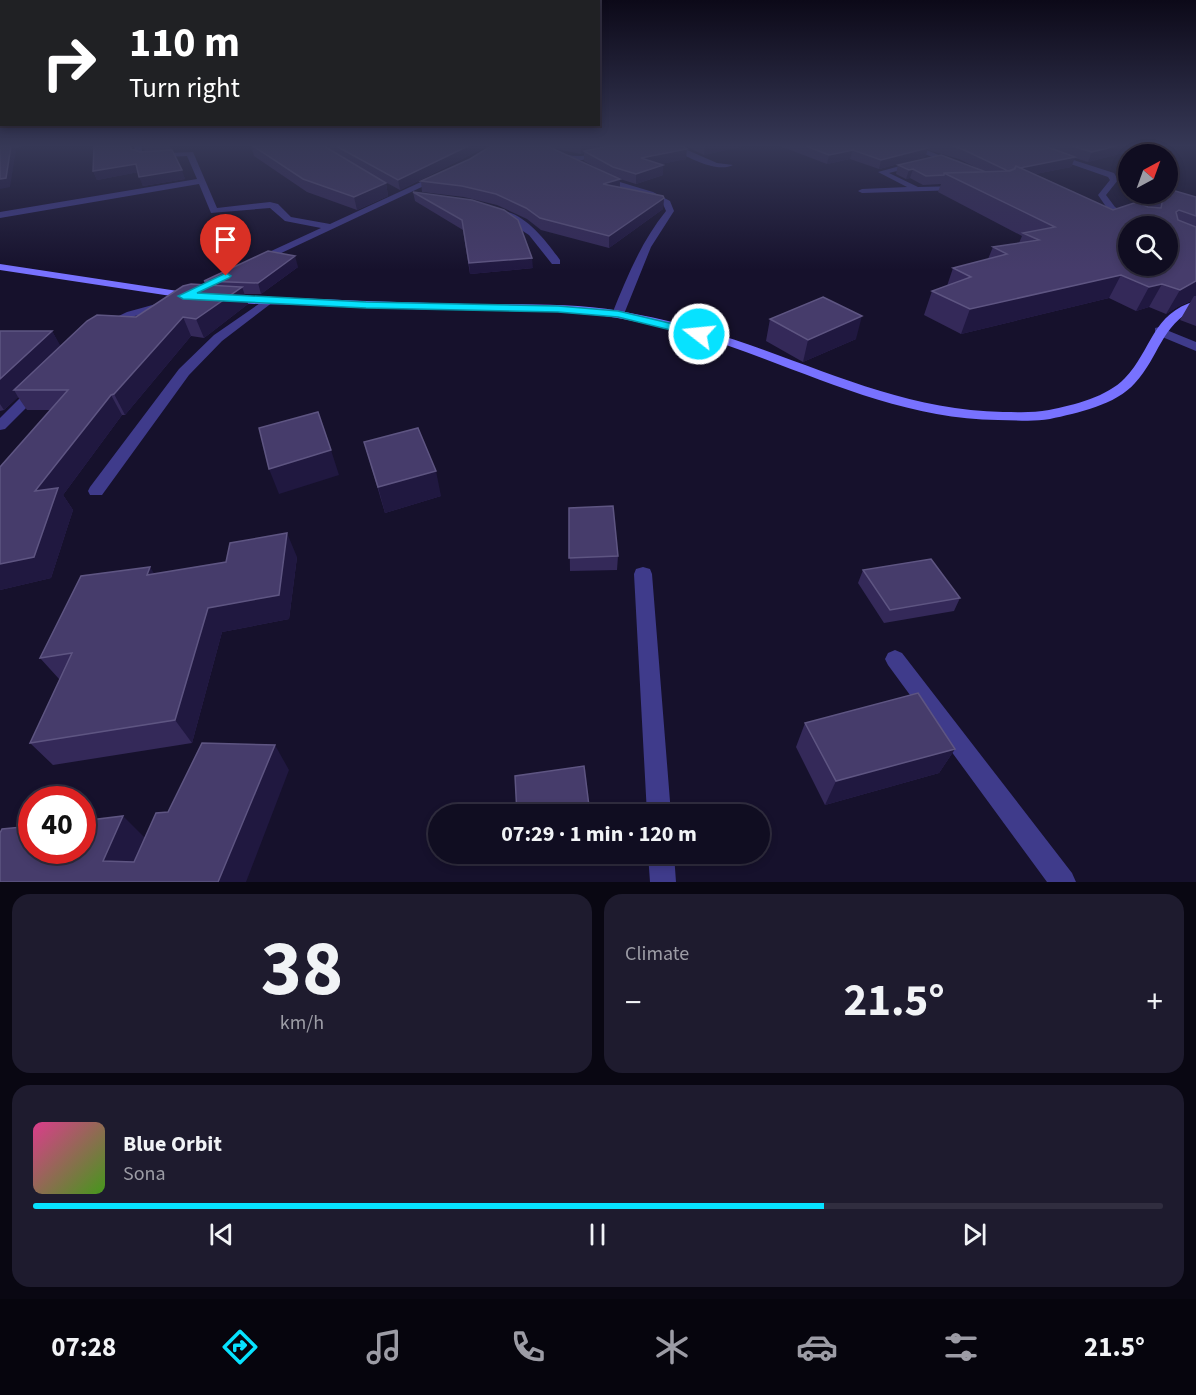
<!DOCTYPE html>
<html lang="en">
<head>
<meta charset="utf-8">
<style>
  :root { --surface:#100d21; --page:#1e1b2e; --text:#f1f3f6; --muted:#9c9ca5; --line:#302d3f; --accent:#07e2ff }
  body { margin:0; font-family:"Source Sans 3",sans-serif; background:var(--page); color:var(--text); height:100vh; display:flex; flex-direction:column; font-size:22px; white-space:nowrap }
  * { box-sizing:border-box; margin:0 }
  p { font-size:20px; color:var(--muted) }
  .icon { flex:none; width:33px; height:33px; fill:none; stroke:currentColor; stroke-width:2; stroke-linecap:round; stroke-linejoin:round }
  .map { position:relative; height:882px; overflow:hidden }
  .sheet { display:flex; flex-direction:column; gap:12px; padding:12px; background:#090712; flex:1 }
  .sheet>* { flex:none }
  .banner { position:absolute; left:0px; top:0px; width:600px; height:126px; box-shadow:0 3px 9px #0003,0 0 0 2px var(--line); background:#202124; color:#fff; overflow:hidden }
  .needle { width:39px; rotate:41deg }
  .buttons { position:absolute; left:1118px; top:144px; display:grid; gap:12px }
  .buttons a { display:grid; place-items:center; width:60px; height:60px; border-radius:50%; background:var(--surface); box-shadow:0 3px 9px #0003,0 0 0 2px var(--line); font-size:30px }
  .speed { position:absolute; left:18px; top:786px; display:flex; gap:12px; font-size:30px; font-weight:700; text-align:center }
  .speed>* { display:grid; place-content:center; width:78px; height:78px; border-radius:50%; background:var(--surface); box-shadow:0 3px 9px #0003,0 0 0 2px var(--line); line-height:1 }
  .speed .limit { border:9px solid #d22; background:#fff; color:#111 }
  .pin { position:absolute; display:grid; place-items:center; width:51px; height:51px; color:#fff; margin:-62px -26px; border-radius:50% 50% 50% 0; rotate:-45deg; box-shadow:0 0 6px #0007 }
  .pin .icon { rotate:45deg }
  .me { position:absolute; width:66px; margin:-33px; rotate:286deg; stroke-linejoin:round; filter:drop-shadow(0 0 4px #0008) }
  .turn { display:flex; align-items:center; gap:21px; height:126px; padding:0 30px; font-size:27px }
  .turn .icon { width:78px; height:78px; stroke-width:2.5 }
  .turn b { display:block; font-size:42px; line-height:51px }
  .big { font-size:45px; font-weight:700; line-height:1.1 }
  .sheet .widget { flex:1; display:flex; flex-direction:column; justify-content:center; gap:9px; min-width:0; padding:0 21px; border-radius:18px; background:var(--page) }
  .sheet .dial { align-items:center; gap:0 }
  .dial b { font-size:78px; line-height:1 }
  .song { display:flex; align-items:center; gap:18px }
  .cover { width:72px; height:72px; border-radius:9px; background:linear-gradient(135deg,hsl(330 70% 55%),hsl(100 70% 35%)) }
  .played { height:6px; border-radius:3px; background:linear-gradient(90deg,var(--accent) 70%,var(--line) 70%) }
  .keys { display:flex; justify-content:space-around; direction:ltr }
  .heat { display:flex; justify-content:space-between; align-items:center; font-size:33px; direction:ltr }
  .sheet .tiles { flex:1; display:grid; gap:12px; grid-template-columns:1fr 1fr }
  .widget:last-child { grid-column:span 2 }
  .trip { position:absolute; left:428px; top:804px; width:342px; height:60px; border-radius:30px; background:var(--surface); box-shadow:0 3px 9px #0003,0 0 0 2px var(--line); font-weight:700; line-height:60px; text-align:center }
  .tab-bar { display:flex; height:96px; justify-content:space-around; align-items:center; background:#06050d; color:var(--muted) }
  .tab-bar .icon { width:42px; height:42px }
  .tab-bar .selected { color:var(--accent) }
  .tab-bar b { font-size:27px; color:var(--text) }
  .map>svg:first-child { display:block }
</style>
</head>
<body>
<div class="map">
<svg width="1196" height="882" viewBox="0 0 1196 882">
  <rect width="100%" height="100%" fill="#16112c"/>
  <g fill="none" stroke-linecap="round" stroke-linejoin="round">
    <!-- street -->
    <path fill="#3f3b8b" fill-rule="evenodd" d="M24,146L0,151V147Z
      M134,146H142V152L144,154L193,152L217,208L270,202L278,204L291,217L330,224L436,175L443,177L260,263L256,262V258L321,228L285,221L270,208L211,213L199,184L0,218V212L197,179L187,156L143,158L135,155Z
      M531,146C548,146 563,157 581,156C603,154 624,146 646,146L582,160H565Z
      M668,146H678L717,163L733,165C716,174 683,155 668,146Z
      M906,146H917L958,163L951,165Z
      M1019,146H1030L1114,173L1118,180L1106,195L1115,207L1150,226H1139L1109,211L1098,195L1110,180L1108,177Z
      M1149,146H1160L1152,150L1162,154H1152L1141,150Z
      M918,161L922,163L921,165L889,173L918,187L958,186L962,188L958,190L862,193L858,191L862,189L907,187L878,172Z
      M600,176L653,192L670,201L674,211L651,247L624,314L618,317L612,314C627,277 641,242 666,211L663,204L647,196L600,180Z
      M498,211C522,209 547,242 560,260V264H552L529,235L498,215Z
      M269,297L273,298V302L222,341L189,375L102,495H90L88,491L90,487L179,369L214,335Z
      M167,301L171,302V306L135,316L108,328L102,324L127,312Z
      M1159,327L1196,342V351L1155,334V328Z
      M37,385L44,389L42,392L5,429L0,430V418L32,386Z
      M643,567L650,569L652,574L671,814H647L634,574L636,569Z
      M895,650L902,653L1072,873L1076,882H1047L888,665L885,659L888,653Z
      M648,854H674L676,882H650Z"/>
    <!-- secondary -->
    <path fill="#7872ff" fill-rule="evenodd" d="M0,264L191,293L197,296L191,299L0,270Z
      M227,295C306,299 385,302 465,304C517,305 568,302 620,311C664,319 707,330 750,345C835,375 911,410 1003,412C1018,412 1034,413 1049,410C1074,405 1107,397 1125,378C1152,350 1152,313 1196,301V308C1160,326 1160,356 1135,383C1116,405 1077,413 1050,419C1033,422 1015,420 998,420C902,419 818,377 729,346C694,334 659,326 623,319C571,309 519,311 467,310C415,310 363,307 311,305C283,304 251,306 223,300L221,298Z"/>
  </g>
  <!-- wall -->
  <path fill="#342959" fill-rule="evenodd" d="M143,146H170L185,179L143,186L138,172L97,180L93,171L132,149L140,152H145Z
    M251,146H488L400,190L365,171L386,183L388,196L357,210L307,192L254,156Z
    M491,146H682L686,159L660,164L663,165V175L636,184L620,179V188L664,198L663,209L609,248L541,230L527,219L497,205L464,197L422,192L421,181L470,159ZM551,148L581,154L584,153V161L604,172Z
    M685,146H744L704,155Z
    M780,146H1144L1139,149L1088,162L1075,158L1071,167L1035,174L1113,210L1145,206L1150,197H1196V326L1180,320L1191,301L1179,306L1166,314L1149,307L1136,311L1109,298L961,334L924,315L932,291L947,286L953,268L988,259L993,247L1019,243L1022,236L938,192L941,184L923,185L910,178L906,179L896,174L898,165L985,172L959,159L928,150L925,157L879,169L850,159L827,164Z
    M413,192L472,200L533,268L470,274L463,230L415,201Z
    M298,267L261,294H244L248,304L204,338L191,336L125,415H122L63,495L73,510L51,578L0,590V467L50,410H27L18,397L4,410L0,411V331H52L60,346L136,317L205,285L204,281Z
    M770,319L856,339L803,362L766,341Z
    M364,442L441,496L385,513Z
    M569,508L618,556L617,570L570,571Z
    M297,557L289,619L222,632L192,743L53,765L30,743L60,680L40,658L154,574Z
    M863,570L960,598L954,611L884,623L858,583Z
    M805,723L955,749L939,773L825,805L796,747Z
    M520,854H535L521,855Z"/>
  <!-- shaded-wall -->
  <path fill="#201840" d="M11,146H14L16,150L10,187L0,189V179Z
    M468,146H488L400,190L398,180Z
    M581,146H633L584,151V153L581,154Z
    M705,146H744L704,155Z
    M1116,146H1144L1139,149L1088,162L1092,152Z
    M928,148L925,157L879,169L881,160Z
    M687,149L686,159L641,168V158Z
    M853,150L850,159L827,164L829,155Z
    M1075,157L1071,167L1011,179L1015,169Z
    M136,164L139,172L97,180L93,171Z
    M663,165V175L636,184V174Z
    M913,169L910,178L906,179L909,170Z
    M182,170L185,179L143,186L139,177Z
    M620,179V190L603,184Z
    M386,183L388,196L357,210L354,197Z
    M664,198L663,209L609,248V236Z
    M295,256L298,267L261,294L258,283Z
    M532,258L533,268L470,274L469,263Z
    M1121,275L1109,298L961,334L970,309Z
    M1196,281V296H1194L1191,301L1179,306L1166,314L1180,290Z
    M1162,284L1149,307L1136,311L1149,287Z
    M242,287L248,304L204,338L196,319Z
    M862,316L856,339L803,362L808,340Z
    M183,317L191,336L125,415L114,394Z
    M52,331L64,352L14,390L18,397L4,410L0,404V379Z
    M111,395L122,415L63,495L73,510L51,578L0,590V564L35,491Z
    M331,450L339,475L279,494L269,469Z
    M436,471L441,496L385,513L378,487Z
    M287,533L297,557L289,619L222,632L192,743L175,720L208,608Z
    M150,567L165,591L147,575Z
    M275,745L289,770L246,882H218Z
    M955,749L939,773L825,805L836,781Z
    M123,816L146,839L128,882L103,861Z"/>
  <!-- building -->
  <path fill="#463c6b" stroke="#5e5582" stroke-width="1.5" fill-rule="evenodd" d="M0,146H11L6,178L0,179Z
    M94,146H130L131,149L140,152L172,150L182,170L139,177L136,164L93,171Z
    M253,146H324L386,183L354,197L303,179Z
    M336,146H468L398,180Z
    M491,146H547L620,179L603,184L663,196L664,198L609,236L540,218L526,208L496,194L462,186L421,181L470,159Z
    M609,146H682L687,149L641,158L663,165L636,174L613,167L584,151Z
    M806,146H925L928,148L881,160L853,150L829,155Z
    M952,146H1045L1075,157L1020,168L1016,166L1014,169L1008,171L962,149Z
    M1072,146H1116L1092,152Z
    M941,155L986,172L944,173V175L926,176L913,169L909,170L898,165Z
    M1016,166L1113,210L1137,202L1148,207L1161,208L1162,203L1150,197L1161,194H1167V192L1172,190L1196,197V216L1179,210L1176,212L1178,220L1196,227V281L1180,290L1162,284L1149,287L1121,275L970,309L932,291L971,277L953,268L1007,254L993,247L1039,240L1023,233L1055,227L944,173L1010,171L1015,169ZM1128,226H1167V266H1128Z
    M413,192L472,200L504,210L518,220L532,258L469,263L462,220Z
    M268,251L295,256L258,283L204,281Z
    M191,284L242,287L196,319L183,317L114,394L111,395L35,491L58,488L34,557L0,564V467L68,390H14L87,321L97,315L136,317L183,286Z
    M823,297L862,316L808,340L770,319Z
    M0,331H52L0,379Z
    M318,412L331,450L269,469L259,428Z
    M418,428L436,471L378,487L364,442Z
    M613,506L618,556L569,558V508Z
    M287,533L279,595L208,608L175,720L30,743L72,653L40,658L81,576L150,567L147,575L226,562L230,543Z
    M931,559L960,598L890,610L863,570Z
    M918,693L955,749L836,781L805,723Z
    M202,743L275,745L218,882H0V833L2,829L32,826V850H82V821L123,816L103,861L134,862L156,813L168,812Z
    M584,766L590,814H517L515,776Z"/>
  <!-- sky -->
  <linearGradient id="sky" x2="0" y2="1"><stop stop-color="#0c0918"/><stop offset="0.54" stop-color="#363856"/><stop offset="1" stop-color="#363856" stop-opacity="0"/></linearGradient>
  <rect width="1196" height="270" fill="url(#sky)"/>
  <!-- route -->
  <path fill="#07e2ff" stroke="#0593a6" stroke-width="1.5" d="M226,273L231,276L229,278L197,293L366,302L558,306L618,311L703,331L705,334L699,337L618,317L558,312L366,308L183,299L178,296Z"/>
</svg>
<div class="buttons">
<a><svg class="needle" viewBox="-14 -14 28 28"><path d="M0-13l5 13h-10z" fill="#e53935"/><path d="M0 13l5-13h-10z" fill="#9c9ca5"/></svg></a>
<a><svg class="icon" aria-label="search" viewBox="0 0 24 24"><circle cx="10" cy="10" r="6"/><path d="M15 15l6 6"/></svg></a>
</div>
<div class="speed"><div class="limit">40</div></div>
<div class="pin" style="left:226px;top:276px;background:#d93025"><svg class="icon" aria-label="arrive" viewBox="0 0 24 24"><path d="M6 21V4h12l-3 4 3 4H6"/></svg></div>
<svg class="me" style="left:699px;top:334px" viewBox="-20 -20 40 40"><circle r="17" fill="#07e2ff" stroke="#fff" stroke-width="3"/><path d="M0-11L8 9 0 5-8 9z" fill="#fff"/></svg>
<div class="trip">07:29 · 1 min · 120 m</div>
<div class="banner">
<div class="turn"><svg class="icon" aria-label="right" viewBox="0 0 24 24"><path d="M7 20v-9h11M14 6l5 5-5 5"/></svg><div><b>110 m</b>Turn right</div></div>
</div>
</div>
<section class="sheet">
<div class="tiles">
<div class="widget dial"><b>38</b><p>km/h</p></div>
<div class="widget"><p>Climate</p>
<div class="heat"><a>−</a><b class="big">21.5°</b><a>+</a></div>
</div>
<div class="widget">
<div class="song"><i class="cover"></i><div><b>Blue Orbit</b><p>Sona</p></div></div>
<div class="played"></div>
<div class="keys"><svg class="icon" aria-label="previous" viewBox="0 0 24 24"><path d="M18 5L8 12l10 7zM5 5v14"/></svg><svg class="icon" aria-label="pause" viewBox="0 0 24 24"><path d="M8 5v14M16 5v14"/></svg><svg class="icon" aria-label="next" viewBox="0 0 24 24"><path d="M6 5l10 7-10 7zM19 5v14"/></svg></div>
</div>
</div>
</section>
<nav class="tab-bar">
<b>07:28</b>
<svg class="icon selected" aria-label="directions" viewBox="0 0 24 24"><path d="M12 3l9 9-9 9-9-9zM9 14v-3h6M13 9l2 2-2 2"/></svg>
<svg class="icon" aria-label="music" viewBox="0 0 24 24"><path d="M9 18V5l10-2v13"/><circle cx="6" cy="18" r="3"/><circle cx="16" cy="16" r="3"/></svg>
<svg class="icon" aria-label="phone" viewBox="0 0 24 24"><path d="M5 4h4l2 5-3 2q2 4 5 5l2-3 5 2v4C11 20 4 13 5 4z"/></svg>
<svg class="icon" aria-label="climate" viewBox="0 0 24 24"><path d="M12 3v18M4 7l16 10M4 17L20 7"/></svg>
<svg class="icon" aria-label="car" viewBox="0 0 24 24"><path d="M5 17H2v-5l4-1 3-4h7l3 4 3 1v5h-3M9 17h6M6 11h13"/><circle cx="7" cy="17" r="2"/><circle cx="17" cy="17" r="2"/></svg>
<svg class="icon" aria-label="filters" viewBox="0 0 24 24"><path d="M4 7h16M4 17h16"/><circle cx="9" cy="7" r="2"/><circle cx="15" cy="17" r="2"/></svg>
<b>21.5°</b>
</nav>
</body>
</html>
